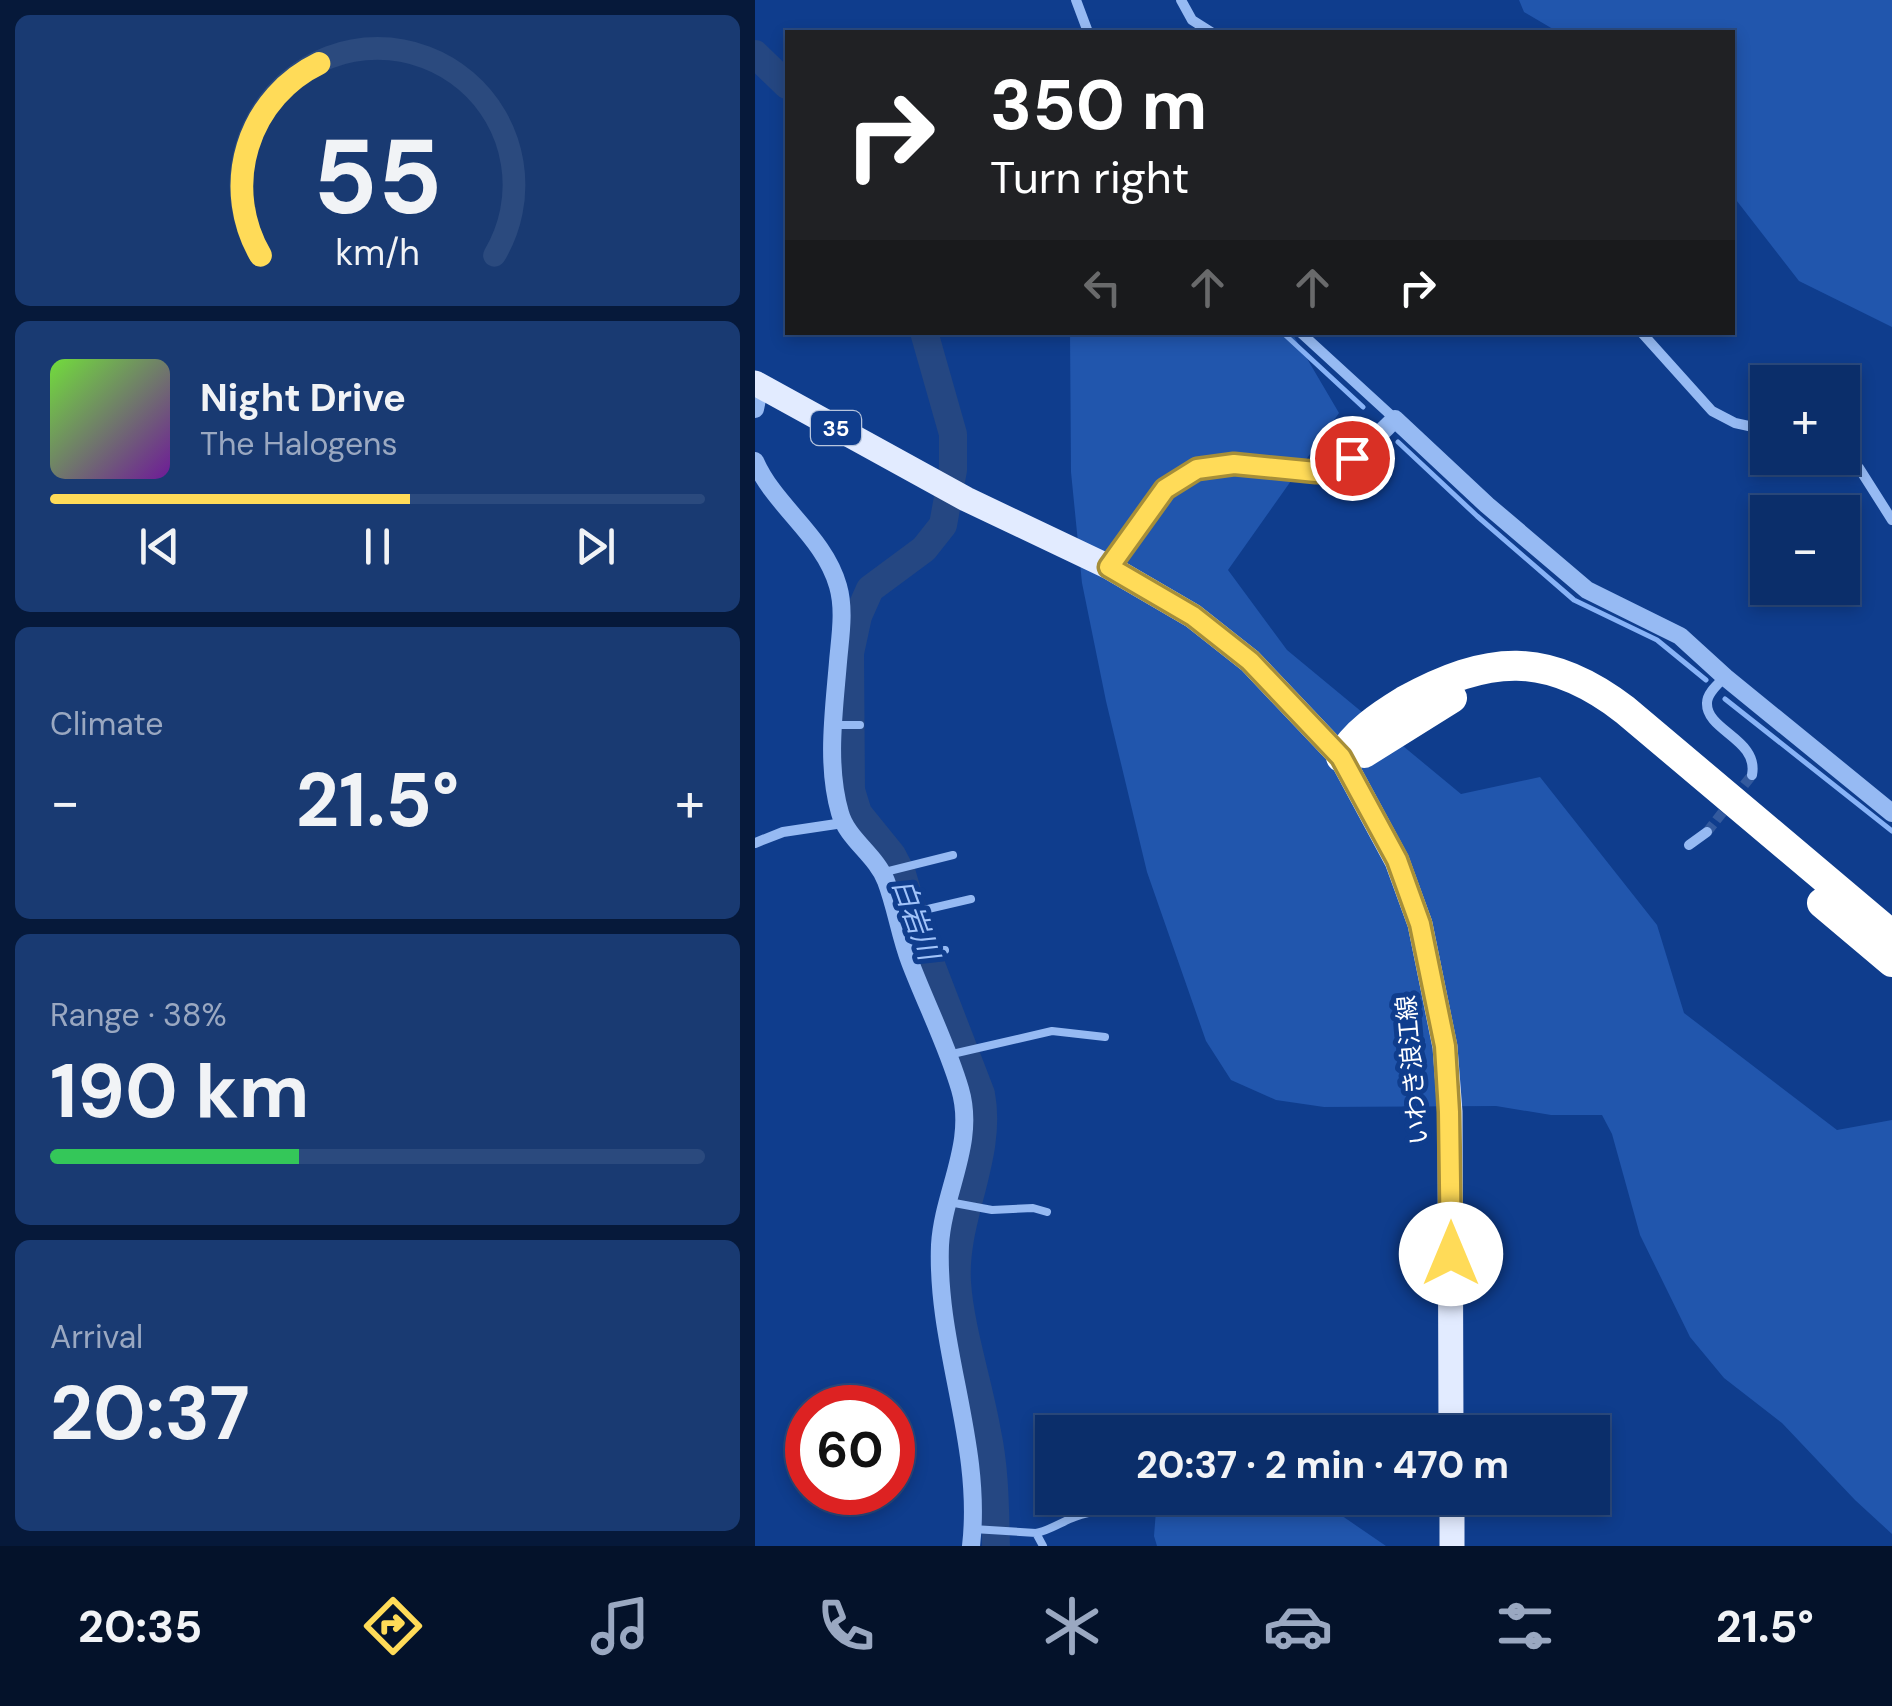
<!DOCTYPE html>
<html lang="en">
<head>
<meta charset="utf-8">
<style>
  :root { --surface:#0b2e6a; --page:#193a72; --text:#f1f3f6; --muted:#9aa8c1; --line:#2b4a7e; --accent:#ffdb58 }
  body { margin:0; font-family:"DM Sans","Noto Sans JP",sans-serif; background:var(--page); color:var(--text); height:100vh; display:flex; flex-direction:column; font-size:38px; white-space:nowrap }
  * { box-sizing:border-box; margin:0 }
  p { font-size:32px; color:var(--muted) }
  .icon { flex:none; width:55px; height:55px; fill:none; stroke:currentColor; stroke-width:2; stroke-linecap:round; stroke-linejoin:round }
  .map { position:relative; flex:1; overflow:hidden }
  .panel { display:flex; flex-direction:column; gap:15px; padding:15px; background:#06193a; width:755px }
  .panel>* { flex:none }
  .banner { position:absolute; left:30px; top:30px; width:950px; height:305px; border-radius:0px; box-shadow:0 5px 15px #0003,0 0 0 2px var(--line); background:#202124; color:#fff; overflow:hidden }
  .buttons { position:absolute; left:995px; top:365px; display:grid; gap:20px }
  .buttons a { display:grid; place-items:center; width:110px; height:110px; border-radius:0px; background:var(--surface); box-shadow:0 5px 15px #0003,0 0 0 2px var(--line); font-size:50px }
  .speed { position:absolute; left:30px; top:1385px; display:flex; gap:20px; font-size:50px; font-weight:700; text-align:center }
  .speed>* { display:grid; place-content:center; width:130px; height:130px; border-radius:50%; background:var(--surface); box-shadow:0 5px 15px #0003,0 0 0 2px var(--line); line-height:1 }
  .speed .limit { border:15px solid #d22; background:#fff; color:#111 }
  .pin { position:absolute; display:grid; place-items:center; width:85px; height:85px; color:#fff; margin:-42px; border:5px solid #fff; border-radius:50%; box-shadow:0 2px 10px #0007 }
  .me { position:absolute; width:110px; margin:-55px; rotate:0deg; stroke-linejoin:round; filter:drop-shadow(0 0 8px #0008) }
  .turn { display:flex; align-items:center; gap:35px; height:210px; padding:0 40px; font-size:45px }
  .turn .icon { width:130px; height:130px; stroke-width:2.5 }
  .turn b { display:block; font-size:70px; line-height:85px }
  .lanes { display:flex; align-items:center; height:95px; padding:0 40px; background:#0003; justify-content:center; gap:50px; direction:ltr }
  .lanes .off { opacity:.35 }
  .big { font-size:75px; font-weight:700; line-height:1.1 }
  .panel .card { flex:1; display:flex; flex-direction:column; justify-content:center; gap:15px; min-width:0; padding:0 35px; border-radius:15px; background:var(--page) }
  .panel .dial { align-items:center; gap:0 }
  .dial svg { height:260px; overflow:visible; fill:none; stroke:var(--line); stroke-width:7; stroke-linecap:round; text-anchor:middle }
  .dial text { fill:var(--text); stroke:none }
  .song { display:flex; align-items:center; gap:30px }
  .cover { width:120px; height:120px; border-radius:15px; background:linear-gradient(135deg,hsl(100 70% 55%),hsl(280 70% 35%)) }
  .played { height:10px; border-radius:5px; background:linear-gradient(90deg,var(--accent) 55%,var(--line) 55%) }
  .keys { display:flex; justify-content:space-around; direction:ltr }
  .heat { display:flex; justify-content:space-between; align-items:center; font-size:55px; direction:ltr }
  .charge { height:15px; border-radius:8px; background:linear-gradient(90deg,#34c759 38%,var(--line) 0) }
  .trip { position:absolute; left:280px; top:1415px; width:575px; height:100px; border-radius:0px; background:var(--surface); box-shadow:0 5px 15px #0003,0 0 0 2px var(--line); font-weight:700; line-height:100px; text-align:center }
  .menu { display:flex; height:160px; justify-content:space-around; align-items:center; background:#04122a; color:var(--muted) }
  .menu .icon { width:70px; height:70px }
  .menu .selected { color:var(--accent) }
  .menu b { font-size:45px; color:var(--text) }
  main { display:flex; flex:1; min-height:0 }
  .map>svg:first-child { display:block }
</style>
</head>
<body>
<main>
<section class="panel">
<div class="card dial"><svg viewBox="0 0 100 80">
<path d="M14 69A42 42 0 1 1 86 69"/>
<path d="M14 69A42 42 0 0 1 32 10" stroke="#ffdb58"/>
<text x="50" y="56" font-size="32" font-weight="700">55</text>
<text x="50" y="72" font-size="11">km/h</text>
</svg></div>
<div class="card">
<div class="song"><i class="cover"></i><div><b>Night Drive</b><p>The Halogens</p></div></div>
<div class="played"></div>
<div class="keys"><svg class="icon" aria-label="previous" viewBox="0 0 24 24"><path d="M18 5L8 12l10 7zM5 5v14"/></svg><svg class="icon" aria-label="pause" viewBox="0 0 24 24"><path d="M8 5v14M16 5v14"/></svg><svg class="icon" aria-label="next" viewBox="0 0 24 24"><path d="M6 5l10 7-10 7zM19 5v14"/></svg></div>
</div>
<div class="card"><p>Climate</p>
<div class="heat"><a>−</a><b class="big">21.5°</b><a>+</a></div>
</div>
<div class="card"><p>Range · 38%</p><b class="big">190 km</b><div class="charge"></div></div>
<div class="card"><p>Arrival</p><b class="big">20:37</b></div>
</section>
<div class="map">
<svg width="1137" height="1546" viewBox="0 0 1137 1546">
  <rect width="100%" height="100%" fill="#0f3d8d"/>
  <!-- green -->
  <path fill="#2156ad" d="M764,0H1137V327L1044,281L978,196V32H803L769,12Z
    M315,333H537L584,413L473,570L532,650L706,794L785,777L902,925L929,1013L1082,1130L1137,1120V1534L1100,1500L1027,1423L969,1378L935,1337L885,1235L857,1134L847,1115H796L741,1106L569,1107L521,1100L476,1080L451,1041L392,872L351,701L327,583L316,472Z
    M402,1498H561L631,1546H402L399,1536Z"/>
  <g fill="none" stroke-linecap="round" stroke-linejoin="round">
    <!-- stream -->
    <path stroke="#88b3f7" stroke-width="5" d="M527,332L608,407
      M643,442L722,516L819,600L902,640L951,680
      M970,699L1137,831"/>
    <!-- river -->
    <path stroke="#254782" stroke-width="28" d="M0,54L32,85
      M169,332L198,434V470L188,525L169,549L115,589L103,616L95,653L96,790L103,813L137,855L147,874L165,936L226,1094C238,1157 198,1218 202,1282C205,1329 224,1385 232,1432C240,1469 240,1508 241,1546"/>
    <!-- minor-tunnel -->
    <path stroke="#335a9e" stroke-width="10" stroke-dasharray="10 5" stroke-linecap="butt" d="M952,832L997,775"/>
    <!-- service -->
    <path stroke="#96baf3" stroke-width="8" d="M79,725H105
      M130,872L198,855
      M143,916L216,899
      M156,958L190,950
      M193,1055L297,1031L350,1037
      M194,1202L237,1210L278,1208L292,1212
      M218,1529L281,1533L288,1546
      M281,1533C296,1530 306,1522 320,1517C343,1508 363,1512 386,1501"/>
    <!-- minor -->
    <path stroke="#96baf3" stroke-width="10" d="M321,0L333,32
      M426,0L437,20L456,32
      M545,332L640,419
      M886,332L957,411L980,423L1012,430
      M1088,450L1104,468L1137,520
      M970,677C963,684 952,693 952,703C951,731 1004,739 997,775
      M0,843L28,832L88,823
      M934,845L952,832"/>
    <!-- tertiary -->
    <path stroke="#96baf3" stroke-width="18" d="M0,409L5,385
      M0,461C20,507 69,536 83,586C90,610 85,638 83,662C79,711 71,765 85,813C92,839 121,855 131,881C141,907 145,936 155,962C171,1004 192,1045 205,1089C221,1143 188,1192 185,1245C181,1347 228,1444 216,1546
      M354,567C375,538 396,496 427,477C475,449 523,483 572,469C600,461 620,438 640,419L732,505L832,590L925,636L970,677L1137,813"/>
    <!-- primary -->
    <path stroke="#e2ebff" stroke-width="25" d="M0,383L211,499L354,567L438,616L495,661L586,757L642,861L665,924L690,1047L695,1112L696,1432
      M697,1498V1546"/>
    <!-- motorway -->
    <path stroke="#fff" stroke-width="30" d="M609,753L697,698
      M586,757C599,733 626,715 649,701C733,655 792,650 870,710L1137,935
      M1067,903L1137,962"/>
  </g>
  <g fill="none" stroke-linecap="round" stroke-linejoin="round">
    <!-- route casing -->
    <g stroke="#a68e39" stroke-width="25">
      <path id="route" d="M597,458L561,472L479,464L442,469L410,489L354,567L438,616L495,661L586,757L642,860L665,924L690,1046L694,1112L696,1254"/>
    </g>
    <!-- route -->
    <use href="#route" stroke="#ffdb58" stroke-width="18"/>
  </g>
  <g text-anchor="middle" stroke-width="10" stroke-linejoin="round" paint-order="stroke">
    <!-- shield labels -->
    <rect fill="#0f3d8d" stroke="#b7c5dd" stroke-width="2.5" x="56" y="411" width="50" height="34" rx="8"/>
    <g font-size="22" font-weight="bold" fill="#fff">
      <text x="81" y="436">35</text>
    </g>
    <!-- street labels -->
    <g font-size="25" fill="#fff" stroke="#0f3d8d">
      <text transform="translate(657 1070) rotate(-95)" y="9">いわき浪江線</text>
    </g>
    <!-- water labels -->
    <g font-size="28" font-style="italic" fill="#a2c4fa" stroke="#0f3d8d">
      <text transform="translate(161 919) rotate(70)" y="10">白岩川</text>
    </g>
  </g>
</svg>
<div class="buttons">
<a>+</a>
<a>−</a>
</div>
<div class="speed"><div class="limit">60</div></div>
<div class="pin" style="left:597px;top:458px;background:#d93025"><svg class="icon" aria-label="arrive" viewBox="0 0 24 24"><path d="M6 21V4h12l-3 4 3 4H6"/></svg></div>
<svg class="me" style="left:696px;top:1254px" viewBox="-20 -20 40 40"><circle r="19" fill="#fff"/><path d="M0-13L10 11 0 6-10 11z" fill="#ffdb58"/></svg>
<div class="trip">20:37 · 2 min · 470 m</div>
<div class="banner">
<div class="turn"><svg class="icon" aria-label="right" viewBox="0 0 24 24"><path d="M7 20v-9h11M14 6l5 5-5 5"/></svg><div><b>350 m</b>Turn right</div></div>
<div class="lanes"><svg class="icon off" aria-label="left" viewBox="0 0 24 24"><path d="M17 20v-9H6M10 6l-5 5 5 5"/></svg><svg class="icon off" aria-label="ahead" viewBox="0 0 24 24"><path d="M12 20V5M6 11l6-6 6 6"/></svg><svg class="icon off" aria-label="ahead" viewBox="0 0 24 24"><path d="M12 20V5M6 11l6-6 6 6"/></svg><svg class="icon" aria-label="right" viewBox="0 0 24 24"><path d="M7 20v-9h11M14 6l5 5-5 5"/></svg></div>
</div>
</div>
</main>
<nav class="menu">
<b>20:35</b>
<svg class="icon selected" aria-label="directions" viewBox="0 0 24 24"><path d="M12 3l9 9-9 9-9-9zM9 14v-3h6M13 9l2 2-2 2"/></svg>
<svg class="icon" aria-label="music" viewBox="0 0 24 24"><path d="M9 18V5l10-2v13"/><circle cx="6" cy="18" r="3"/><circle cx="16" cy="16" r="3"/></svg>
<svg class="icon" aria-label="phone" viewBox="0 0 24 24"><path d="M5 4h4l2 5-3 2q2 4 5 5l2-3 5 2v4C11 20 4 13 5 4z"/></svg>
<svg class="icon" aria-label="climate" viewBox="0 0 24 24"><path d="M12 3v18M4 7l16 10M4 17L20 7"/></svg>
<svg class="icon" aria-label="car" viewBox="0 0 24 24"><path d="M5 17H2v-5l4-1 3-4h7l3 4 3 1v5h-3M9 17h6M6 11h13"/><circle cx="7" cy="17" r="2"/><circle cx="17" cy="17" r="2"/></svg>
<svg class="icon" aria-label="filters" viewBox="0 0 24 24"><path d="M4 7h16M4 17h16"/><circle cx="9" cy="7" r="2"/><circle cx="15" cy="17" r="2"/></svg>
<b>21.5°</b>
</nav>
</body>
</html>
